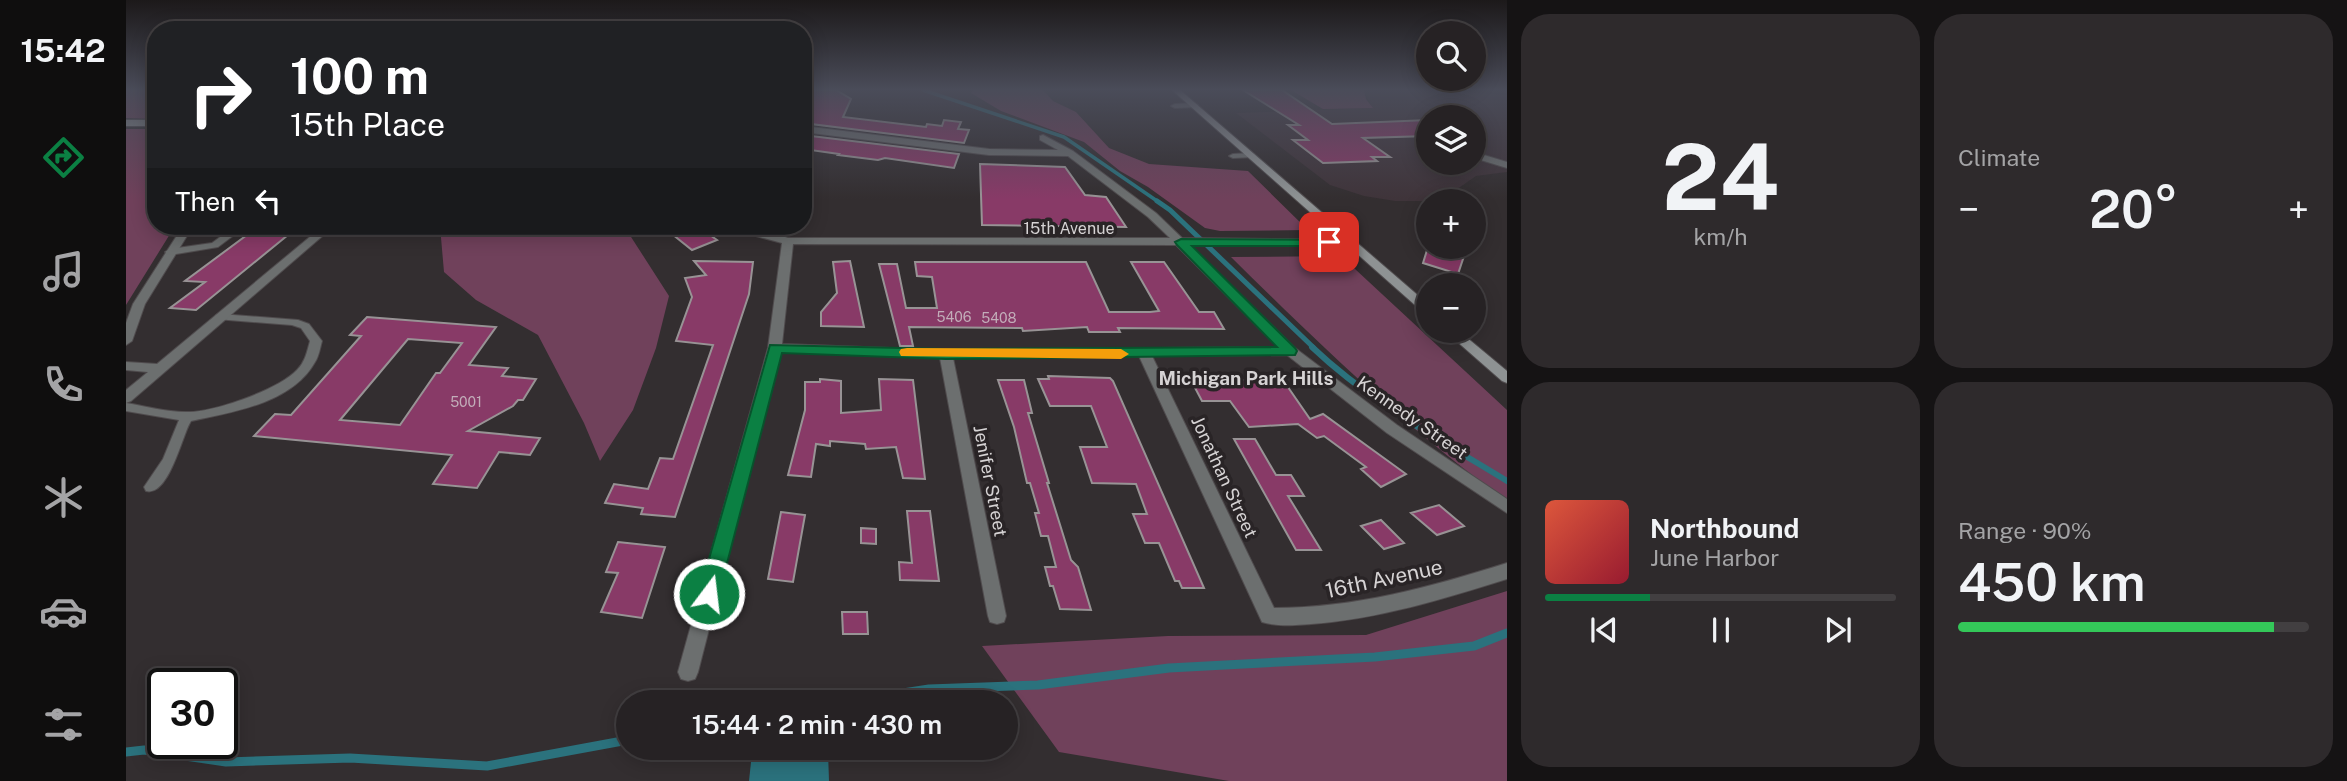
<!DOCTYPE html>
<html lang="en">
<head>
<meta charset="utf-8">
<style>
  :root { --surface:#262224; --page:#2e2a2c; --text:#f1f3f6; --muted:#a4a4a6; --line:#423f41; --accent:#0b8043 }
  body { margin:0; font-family:"Public Sans",sans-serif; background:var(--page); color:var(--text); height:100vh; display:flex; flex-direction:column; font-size:26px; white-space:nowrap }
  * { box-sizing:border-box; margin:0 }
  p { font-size:23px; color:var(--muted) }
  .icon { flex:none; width:38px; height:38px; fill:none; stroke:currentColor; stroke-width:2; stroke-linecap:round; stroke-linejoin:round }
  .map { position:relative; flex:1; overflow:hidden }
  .sheet { display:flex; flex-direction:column; gap:14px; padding:14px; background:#151314; width:840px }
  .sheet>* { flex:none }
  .top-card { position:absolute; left:21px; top:21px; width:665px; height:214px; border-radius:28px; box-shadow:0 4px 18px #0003,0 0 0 2px var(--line); background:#202124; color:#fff; overflow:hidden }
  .tools { position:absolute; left:1290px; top:21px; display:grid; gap:14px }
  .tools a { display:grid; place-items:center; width:70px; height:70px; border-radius:50%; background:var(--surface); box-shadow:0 4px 18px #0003,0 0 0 2px var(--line); font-size:35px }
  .speed { position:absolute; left:21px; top:668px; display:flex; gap:14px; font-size:35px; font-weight:700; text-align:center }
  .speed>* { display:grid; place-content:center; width:91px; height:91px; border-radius:50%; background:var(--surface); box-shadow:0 4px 18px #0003,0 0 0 2px var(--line); line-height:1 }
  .speed .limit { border:4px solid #111; border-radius:10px; background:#fff; color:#111 }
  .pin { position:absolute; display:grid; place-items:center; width:60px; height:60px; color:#fff; margin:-30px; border-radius:14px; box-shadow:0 4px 10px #0006 }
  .me { position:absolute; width:77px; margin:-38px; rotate:15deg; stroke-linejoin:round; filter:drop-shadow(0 0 5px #0008) }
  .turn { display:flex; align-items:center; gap:24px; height:147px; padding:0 28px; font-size:32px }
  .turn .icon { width:91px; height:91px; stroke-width:2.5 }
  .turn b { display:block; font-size:49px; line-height:60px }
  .then { display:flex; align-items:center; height:66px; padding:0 28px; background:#0003; gap:14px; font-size:26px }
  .big { font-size:52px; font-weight:600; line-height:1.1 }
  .sheet .widget { flex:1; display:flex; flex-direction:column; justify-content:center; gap:10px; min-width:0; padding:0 24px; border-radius:28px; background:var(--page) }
  .sheet .dial { align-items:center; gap:0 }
  .dial b { font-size:91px; line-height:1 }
  .song { display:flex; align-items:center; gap:21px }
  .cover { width:84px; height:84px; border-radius:10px; background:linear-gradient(135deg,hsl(10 70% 55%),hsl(350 70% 35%)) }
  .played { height:7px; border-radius:4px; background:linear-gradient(90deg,var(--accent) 30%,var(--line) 30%) }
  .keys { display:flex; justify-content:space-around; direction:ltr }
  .heat { display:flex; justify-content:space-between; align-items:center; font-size:38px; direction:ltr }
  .charge { height:10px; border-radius:5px; background:linear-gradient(90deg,#34c759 90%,var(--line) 0) }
  .sheet .tiles { flex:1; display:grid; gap:14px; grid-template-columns:repeat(2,1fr) }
  .trip { position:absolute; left:490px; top:690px; width:402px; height:70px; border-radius:35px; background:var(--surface); box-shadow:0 4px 18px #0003,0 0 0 2px var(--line); font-weight:600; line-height:70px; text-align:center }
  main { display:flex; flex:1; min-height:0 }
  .tabs { display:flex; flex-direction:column; width:126px; justify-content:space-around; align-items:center; background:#0f0e0e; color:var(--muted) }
  .tabs .icon { width:49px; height:49px }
  .tabs .on { color:var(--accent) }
  .tabs b { font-size:32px; color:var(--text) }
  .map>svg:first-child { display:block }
</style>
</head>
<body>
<main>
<nav class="tabs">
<b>15:42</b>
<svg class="icon on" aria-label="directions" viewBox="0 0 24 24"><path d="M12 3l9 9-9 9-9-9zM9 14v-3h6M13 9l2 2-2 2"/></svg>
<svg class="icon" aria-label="music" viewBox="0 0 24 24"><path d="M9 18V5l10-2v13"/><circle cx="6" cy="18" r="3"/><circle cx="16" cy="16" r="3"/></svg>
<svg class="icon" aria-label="phone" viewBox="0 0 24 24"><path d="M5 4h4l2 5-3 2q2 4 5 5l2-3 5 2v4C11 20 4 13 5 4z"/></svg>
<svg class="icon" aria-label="climate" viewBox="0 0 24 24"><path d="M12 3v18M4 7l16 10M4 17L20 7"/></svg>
<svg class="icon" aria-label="car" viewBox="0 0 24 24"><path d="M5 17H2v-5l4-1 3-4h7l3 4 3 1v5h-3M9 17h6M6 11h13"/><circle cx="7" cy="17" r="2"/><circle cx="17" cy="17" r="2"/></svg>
<svg class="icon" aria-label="filters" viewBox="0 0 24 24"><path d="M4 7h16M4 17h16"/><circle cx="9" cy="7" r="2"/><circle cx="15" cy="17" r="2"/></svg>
</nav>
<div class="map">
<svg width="1381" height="781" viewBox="0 0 1381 781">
  <rect width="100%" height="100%" fill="#332e30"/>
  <!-- built -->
  <path fill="#3f343a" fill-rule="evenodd" d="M1238,90H1312L1381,95V172L1350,176L1314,201H1269L1238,196L1204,185L1110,113L1246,108ZM1302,117H1348V163H1302Z"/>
  <!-- green -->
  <path fill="#70415b" d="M0,90H30V119L0,118Z
    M847,90H917L927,101L950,112L983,148L1023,164L1122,171L1182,230L1094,231L1079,228L1022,187L994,171L958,142L875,111L845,93Z
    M1165,90H1238L1240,99L1247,108L1197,109Z
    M0,129H30V226H49L0,305Z
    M314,226H498L543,296L530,348L507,410L474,461L458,423L412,335L350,300L318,272Z
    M1215,256L1381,410V501C1281,429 1192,343 1105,257Z
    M1381,591V781H1103L933,752L856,646L1042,636L1240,635Z"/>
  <!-- water -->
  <path fill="#2b727d" d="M702,751L703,781H623L626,753Z"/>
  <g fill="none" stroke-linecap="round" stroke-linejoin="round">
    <!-- stream-far3 -->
    <path stroke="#2b727d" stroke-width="3.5" d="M797,90L938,137L1034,203"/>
    <!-- stream-far2 -->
    <path stroke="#2b727d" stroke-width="5" d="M1031,201L1044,210L1188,348"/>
    <!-- stream-far1 -->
    <path stroke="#2b727d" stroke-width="6" d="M1186,347C1244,402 1314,440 1381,481"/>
    <!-- stream -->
    <path stroke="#2b727d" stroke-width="9" d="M719,702L803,689L912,685L1043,668L1249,657L1348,646L1381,633
      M0,752L18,750L100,762L224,758L361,766L502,740"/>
  </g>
  <!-- building -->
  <path fill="#883a67" stroke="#989395" stroke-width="2" fill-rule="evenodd" d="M677,90H710L725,99L717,117L800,127L801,124L816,126L818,120L835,122L832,129L843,130L838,143L677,123Z
    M1117,90H1156L1206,124L1302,120V136L1237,138L1264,157H1246L1251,161L1197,163L1167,140H1182L1162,125H1173Z
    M677,135L833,154L828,168L759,158L752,160L712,155L713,154L677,149Z
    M854,164L939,167L959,195L980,197L1000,227L856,225Z
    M133,226H173L70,310L44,308L79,282L59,281Z
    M536,226H571L591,240L566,250Z
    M1302,247H1317L1339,253L1332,274L1297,263Z
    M568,261L627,262L623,294L549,517L515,514L517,508L479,503L488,484L522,489L534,458L547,459L587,345L550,341L566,297L559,278L580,275Z
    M724,261L738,327L695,326V312L711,293L707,262Z
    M789,262H960L983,312H1024L1033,311L1005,262H1038L1073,312H1088L1098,329L992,328L994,332H963L961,327L897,331L896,328L783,327L787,346H774L753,264H771L780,308H811L806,277L791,276Z
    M241,317L370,327L343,365L382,368L376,376L410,379L397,400H392L387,406L342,431L414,438L404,455L373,452L351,488L307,484L326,455L128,436L149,414L165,415L235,336L224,335ZM282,339L336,343L314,373H310L274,425L214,420Z
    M922,376L984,378L987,381L1078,588H1056L1053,581H1049L1033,543H1019L1007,514H1021L1010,484L966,483L954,447H981L965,406H924L912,379H923Z
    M694,379L715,381V413L755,410L753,379L787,380L799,479L777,478L770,447L740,449L739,444L704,441V446L690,444L685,477L662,475L679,410V382H694Z
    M872,380H898L906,413H902L923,483H921L945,560L952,567L965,610L934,609L927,586H924L919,567H930L922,536H915L909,513H913L904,483H901L888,427Z
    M1076,380H1157L1184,419L1197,414L1280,474L1255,487L1235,469L1240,467L1198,436L1191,438L1172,424L1123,427L1104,401H1076L1067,384H1078Z
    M1108,439H1129L1150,475H1165L1178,496H1162L1195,550H1170Z
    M1313,505L1338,526L1311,535L1285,513Z
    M781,511H804L813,581L774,580L773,562L786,563Z
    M655,512L679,515L667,582L642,579Z
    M1255,520L1278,543L1258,549L1235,526Z
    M735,528L750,529V544L735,543Z
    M492,542L539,547L516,618L475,612L492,573L480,572Z
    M716,612H741L742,634H717Z"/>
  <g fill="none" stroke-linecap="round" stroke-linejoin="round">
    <!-- service casing -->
    <g stroke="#504c4e" stroke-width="2">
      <path id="service" d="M1068,103L1072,105L1071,107L1049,108L1045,106L1049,104Z
        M1125,153L1129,155L1128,157L1107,158L1103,156L1107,154Z
        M109,226H120L92,247L44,255L39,252L44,249L86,243Z
        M94,314L172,320L183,324L196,341C194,348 193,356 189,362C166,403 108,412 65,421C56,435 43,497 20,491L18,487L37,459L53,420L0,411V403C19,406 40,412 60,412C86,413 152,390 171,370C179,362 181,352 184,341L175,328L166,325L90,319L89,317L90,315Z"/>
    </g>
    <!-- minor casing -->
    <g stroke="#504c4e" stroke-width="2">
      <path id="minor" d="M677,126L863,149L932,150L914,140V136L917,135L947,151L1030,213L1056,238L1229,240V244L1225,245H1063L1169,348L1271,425L1381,499V513L1261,433L1161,355L1026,356L1148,608C1229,608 1305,587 1381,563V579C1317,599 1253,619 1185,624C1170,625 1151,627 1136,622L1013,356L827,358L880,616L878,622L871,624L864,622L862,616L814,358L654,352L572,672L569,679L562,681L555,679L552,672L642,348L656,243L630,236L612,226H625L662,238H1044L1022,217L942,156L863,155L677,132ZM667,244L1050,245L1152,347L820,350L656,344Z
        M1348,152L1381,162V168L1348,158Z
        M57,226H67L19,304L6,341L0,345V323L7,304Z
        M197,226H208L5,401L0,403V390L22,372L0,370V362L31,364Z"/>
    </g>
    <!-- secondary casing -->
    <g stroke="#504c4e" stroke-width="2">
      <path id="secondary" d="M1046,90H1054L1302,304V314L1298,313Z
        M0,120H30V126H0Z
        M1319,331H1333L1381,371V383L1376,381Z"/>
    </g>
    <!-- service -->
    <use href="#service" fill="#6c6f6f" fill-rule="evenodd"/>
    <!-- minor -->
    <use href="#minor" fill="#6c6f6f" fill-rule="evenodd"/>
    <!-- secondary -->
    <use href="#secondary" fill="#8e9293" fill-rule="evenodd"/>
  </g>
  <!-- sky -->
  <linearGradient id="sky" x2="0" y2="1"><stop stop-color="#1c191a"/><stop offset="0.45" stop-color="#4a4c59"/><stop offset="1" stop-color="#4a4c59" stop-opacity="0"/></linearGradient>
  <rect width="1381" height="199" fill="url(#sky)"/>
  <!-- route -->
  <path fill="#0b8043" stroke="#07532c" stroke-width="2" d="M1055,239L1207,240L1209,242L1203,246H1066L1169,348L1171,351L1169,355L820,359L656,353L593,594L590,601L583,603L576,601L573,594L644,345L820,349L1151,347L1051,245L1049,242Z"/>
  <!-- slow -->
  <path fill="#f59e0b" d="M781,348L995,349L1003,354L995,359L775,356L773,352L775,349Z"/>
  <g text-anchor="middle" stroke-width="7" stroke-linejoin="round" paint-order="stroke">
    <!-- number labels -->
    <g font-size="14" fill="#c2adb9">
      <text x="828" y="322">5406</text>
      <text x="873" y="323">5408</text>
      <text x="340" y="407">5001</text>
    </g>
    <!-- far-street labels -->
    <g font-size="16" fill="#d6d3d4" stroke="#292426">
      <text x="943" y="234">15th Avenue</text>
    </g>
    <!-- street labels -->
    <g font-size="18" fill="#d6d3d4" stroke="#292426">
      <text transform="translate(1286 418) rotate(35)" y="6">Kennedy Street</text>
      <text transform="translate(1098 477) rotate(65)" y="6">Jonathan Street</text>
      <text transform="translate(864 481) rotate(79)" y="6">Jenifer Street</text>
    </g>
    <!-- neighbourhood labels -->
    <g font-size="19" font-weight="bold" fill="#d6d3d4" stroke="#292426">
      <text x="1120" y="385">Michigan Park Hills</text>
    </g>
    <!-- near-street labels -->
    <g font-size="21" fill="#d6d3d4" stroke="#292426">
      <text transform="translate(1258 579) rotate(-12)" y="7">16th Avenue</text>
    </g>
  </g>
</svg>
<div class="tools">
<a><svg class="icon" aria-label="search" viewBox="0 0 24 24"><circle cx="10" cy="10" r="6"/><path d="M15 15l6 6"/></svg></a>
<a><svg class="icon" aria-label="layers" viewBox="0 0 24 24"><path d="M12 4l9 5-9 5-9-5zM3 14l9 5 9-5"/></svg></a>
<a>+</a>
<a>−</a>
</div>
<div class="speed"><div class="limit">30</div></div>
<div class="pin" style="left:1203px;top:242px;background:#d93025"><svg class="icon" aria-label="arrive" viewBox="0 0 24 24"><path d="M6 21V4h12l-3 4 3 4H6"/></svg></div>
<svg class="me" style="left:583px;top:594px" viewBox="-20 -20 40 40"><circle r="17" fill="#0b8043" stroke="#fff" stroke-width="3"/><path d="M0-11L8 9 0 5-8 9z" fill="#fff"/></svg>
<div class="trip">15:44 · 2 min · 430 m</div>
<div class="top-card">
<div class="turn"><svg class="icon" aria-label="right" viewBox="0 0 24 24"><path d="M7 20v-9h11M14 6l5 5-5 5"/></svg><div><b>100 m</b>15th Place</div></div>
<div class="then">Then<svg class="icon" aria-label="left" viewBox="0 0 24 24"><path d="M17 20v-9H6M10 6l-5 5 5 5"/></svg></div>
</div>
</div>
<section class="sheet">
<div class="tiles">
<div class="widget dial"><b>24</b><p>km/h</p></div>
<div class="widget"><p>Climate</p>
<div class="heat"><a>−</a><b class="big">20°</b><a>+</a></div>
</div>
<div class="widget">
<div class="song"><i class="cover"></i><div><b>Northbound</b><p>June Harbor</p></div></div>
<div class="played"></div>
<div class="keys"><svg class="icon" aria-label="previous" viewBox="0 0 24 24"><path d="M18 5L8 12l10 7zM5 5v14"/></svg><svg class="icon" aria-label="pause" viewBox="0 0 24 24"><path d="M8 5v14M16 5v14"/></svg><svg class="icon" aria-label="next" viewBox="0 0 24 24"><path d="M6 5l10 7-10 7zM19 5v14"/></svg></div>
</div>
<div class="widget"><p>Range · 90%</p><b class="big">450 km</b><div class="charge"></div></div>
</div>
</section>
</main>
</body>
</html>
